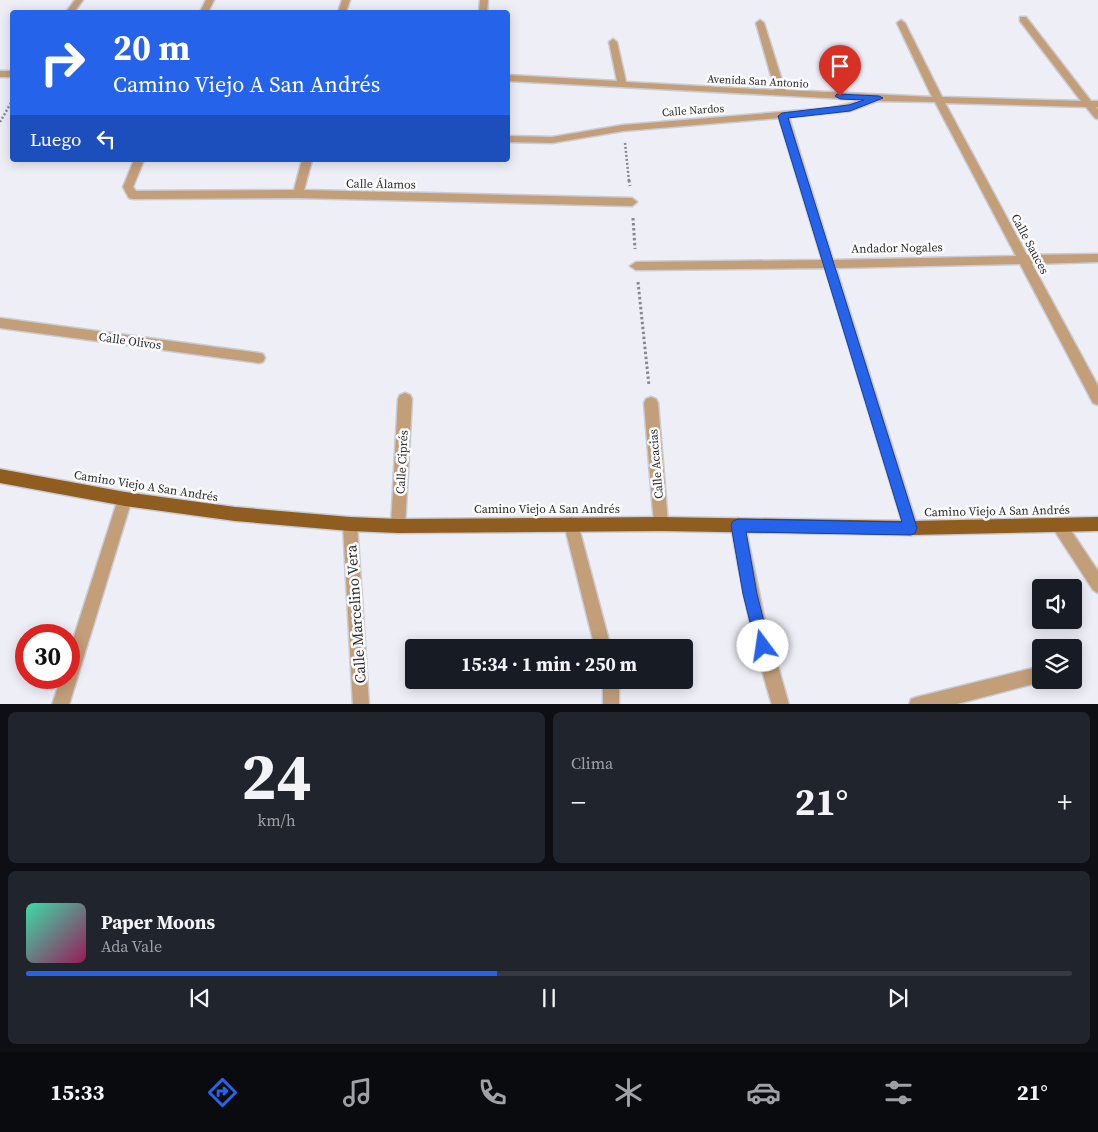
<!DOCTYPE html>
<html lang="es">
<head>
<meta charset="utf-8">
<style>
  :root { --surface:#171b24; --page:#20242c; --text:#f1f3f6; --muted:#9ea1a6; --line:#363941; --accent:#2563eb }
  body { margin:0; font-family:"Source Serif 4",serif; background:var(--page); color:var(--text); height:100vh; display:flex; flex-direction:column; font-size:19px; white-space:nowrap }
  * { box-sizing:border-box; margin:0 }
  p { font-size:16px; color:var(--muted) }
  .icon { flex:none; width:28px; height:28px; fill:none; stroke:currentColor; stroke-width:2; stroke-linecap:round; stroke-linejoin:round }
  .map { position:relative; height:704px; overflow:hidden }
  .panel { display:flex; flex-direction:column; gap:8px; padding:8px; background:#0d0f14; flex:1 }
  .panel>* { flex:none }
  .hud { position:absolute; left:10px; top:10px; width:500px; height:152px; border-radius:5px; box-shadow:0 2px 12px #0003; background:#2563eb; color:#fff; overflow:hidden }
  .fabs { position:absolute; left:1032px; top:579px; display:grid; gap:10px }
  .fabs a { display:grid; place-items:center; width:50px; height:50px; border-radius:5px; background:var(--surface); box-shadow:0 2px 12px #0003; font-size:25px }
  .speed { position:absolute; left:15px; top:624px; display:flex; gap:10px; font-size:25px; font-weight:700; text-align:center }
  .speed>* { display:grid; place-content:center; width:65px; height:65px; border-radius:50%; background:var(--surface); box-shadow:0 2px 12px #0003; line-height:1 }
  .speed .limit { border:8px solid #d22; background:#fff; color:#111 }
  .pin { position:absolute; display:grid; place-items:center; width:42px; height:42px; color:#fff; margin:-51px -21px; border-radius:50% 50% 50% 0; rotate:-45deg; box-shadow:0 0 5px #0007 }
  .pin .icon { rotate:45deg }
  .me { position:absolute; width:55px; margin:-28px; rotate:346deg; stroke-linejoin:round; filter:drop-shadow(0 0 4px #0008) }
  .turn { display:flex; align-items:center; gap:18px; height:105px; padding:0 20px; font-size:22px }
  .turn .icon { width:65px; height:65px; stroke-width:2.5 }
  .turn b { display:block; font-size:35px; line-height:42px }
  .then { display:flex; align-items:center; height:48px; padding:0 20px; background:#0003; gap:10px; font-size:19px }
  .big { font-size:38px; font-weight:700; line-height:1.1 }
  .panel .tile { flex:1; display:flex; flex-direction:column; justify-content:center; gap:8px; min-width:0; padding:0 18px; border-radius:8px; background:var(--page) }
  .panel .dial { align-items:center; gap:0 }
  .dial b { font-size:65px; line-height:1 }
  .song { display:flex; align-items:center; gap:15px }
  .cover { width:60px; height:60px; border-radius:8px; background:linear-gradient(135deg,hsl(160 70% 55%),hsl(330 70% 35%)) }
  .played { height:5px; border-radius:2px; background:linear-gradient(90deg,var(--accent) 45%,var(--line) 45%) }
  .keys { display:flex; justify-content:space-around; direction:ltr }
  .heat { display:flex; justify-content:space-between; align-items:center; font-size:28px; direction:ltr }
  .panel .tiles { flex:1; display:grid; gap:8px; grid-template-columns:1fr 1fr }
  .tile:last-child { grid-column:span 2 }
  .trip { position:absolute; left:405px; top:639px; width:288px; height:50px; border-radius:5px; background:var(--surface); box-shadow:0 2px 12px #0003; font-weight:700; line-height:50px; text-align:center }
  .dock { display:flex; height:80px; justify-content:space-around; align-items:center; background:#090b0e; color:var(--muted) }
  .dock .icon { width:35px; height:35px }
  .dock .selected { color:var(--accent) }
  .dock b { font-size:22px; color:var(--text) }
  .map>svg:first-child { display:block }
</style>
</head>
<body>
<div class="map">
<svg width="1098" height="705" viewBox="0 0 1098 705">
  <rect width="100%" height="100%" fill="#eeeef7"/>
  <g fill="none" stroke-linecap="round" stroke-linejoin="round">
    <!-- minor casing -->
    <g stroke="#cbcbd3" stroke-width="3">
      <path id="minor" d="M75,0H83L74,12H66Z
        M206,0H214L208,12H200Z
        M342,0H350L346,12H338Z
        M480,0H488L487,12H479Z
        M1020,17H1026L1091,101H1098V107H1096L1098,110V119L1095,118L1086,107L945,103L1027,255L1098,254V262L1032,264L1098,386V405L1093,403L1020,264L836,268L918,528L916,533L911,535L906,533L904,528L825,268L636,270L630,266L636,262L822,260L779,118L623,131L552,143L508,142V136L552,137L623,125L830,108L865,100L508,81V75L617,81L609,42L613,39L617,42L626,82L775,90L756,23L760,20L764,23L785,90L932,97L897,23L901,20L905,23L942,97L1081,101L1020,21ZM877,101L935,102L1016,256L833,260L789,117L850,111Z
        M0,71H12V77H0Z
        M134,160H144L133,187L136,191L294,190L302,160H312L304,190L632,198L637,202L632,206L298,198L133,199L129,198L123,187Z
        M0,318L259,353L263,354L265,358L263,362L259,363L0,328Z
        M405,393L410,395L412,399L405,526L403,531L398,533L393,531L391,526L398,399L400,395Z
        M651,397L656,399L658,403L668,524L666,529L661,531L656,529L654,524L644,403L646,399Z
        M125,492L130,494L132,499L69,705H52L61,678H69V652L118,499L120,494Z
        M350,517L355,519L357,524L369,705H353L343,524L345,519Z
        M571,517L576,519L578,524L611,648H595L564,524L566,519Z
        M738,518L743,520L745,525L764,616L789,705H772C754,646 741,586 731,525L733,520Z
        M1059,518L1064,520L1098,571V593L1093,590L1054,530L1052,525L1054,520Z
        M1041,666V680H1046L1041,682L953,705H909L911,699L917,697Z
        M603,680H619V705H603Z"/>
    </g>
    <!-- major casing -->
    <g stroke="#cbcbd3" stroke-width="3">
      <path id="major" d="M0,469L125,492L235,507L350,517L398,519L661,517L911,521L1098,517V531L911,535L661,531L398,533L350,531L235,521L125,506L0,483Z"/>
    </g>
    <!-- path-far1 -->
    <path stroke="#87878d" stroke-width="2.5" stroke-dasharray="2 2" stroke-linecap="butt" d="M0,122L12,101
      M625,143L629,181"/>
    <!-- path -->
    <path stroke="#87878d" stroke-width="3" stroke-dasharray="2.5 2.5" stroke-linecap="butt" d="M629,180L630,186
      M633,218L635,249
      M638,282L649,386"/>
    <!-- minor -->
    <use href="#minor" fill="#c29e79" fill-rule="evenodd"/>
    <!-- major -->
    <use href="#major" fill="#8e5d1f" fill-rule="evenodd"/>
  </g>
  <!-- route -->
  <path fill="#2563eb" stroke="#184099" d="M837,94L879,96L883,98L850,111L788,118L917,528L915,533L911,535L746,532L757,594L770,646L768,651L763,653L758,651L756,646L743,594L731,525L733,521L738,519L902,522L778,116L782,113L849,105L864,100L840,99L835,96Z"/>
  <g text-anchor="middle" stroke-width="5" stroke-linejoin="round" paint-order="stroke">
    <!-- far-street labels -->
    <g font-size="11" fill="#2c2c2f" stroke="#fcfcfe">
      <text transform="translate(758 81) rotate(3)" y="4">Avenida San Antonio</text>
      <text transform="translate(693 110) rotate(-4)" y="4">Calle Nardos</text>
    </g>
    <!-- street labels -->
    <g font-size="12" fill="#2c2c2f" stroke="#fcfcfe">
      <text transform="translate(381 184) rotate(1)" y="4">Calle Álamos</text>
      <text transform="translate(1030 244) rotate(62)" y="4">Calle Sauces</text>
      <text transform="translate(897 248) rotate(-1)" y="4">Andador Nogales</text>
      <text transform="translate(130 341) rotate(8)" y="4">Calle Olivos</text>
      <text transform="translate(402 462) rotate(-87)" y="4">Calle Ciprés</text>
      <text transform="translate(656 464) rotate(-95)" y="4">Calle Acacias</text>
      <text transform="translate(146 486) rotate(9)" y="4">Camino Viejo A San Andrés</text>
      <text x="547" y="513">Camino Viejo A San Andrés</text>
      <text transform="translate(997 511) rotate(-1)" y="4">Camino Viejo A San Andrés</text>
    </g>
    <!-- near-street labels -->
    <g font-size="15" fill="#2c2c2f" stroke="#fcfcfe">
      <text transform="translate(356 614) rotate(-94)" y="5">Calle Marcelino Vera</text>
    </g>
  </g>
</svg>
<div class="fabs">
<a><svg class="icon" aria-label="sound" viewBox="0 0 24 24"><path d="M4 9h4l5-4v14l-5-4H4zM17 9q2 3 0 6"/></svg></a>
<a><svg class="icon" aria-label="layers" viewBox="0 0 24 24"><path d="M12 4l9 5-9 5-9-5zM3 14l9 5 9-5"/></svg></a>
</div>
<div class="speed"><div class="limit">30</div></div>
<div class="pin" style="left:840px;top:96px;background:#d93025"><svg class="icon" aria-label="arrive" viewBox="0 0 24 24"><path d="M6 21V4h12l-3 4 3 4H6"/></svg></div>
<svg class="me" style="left:763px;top:646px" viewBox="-20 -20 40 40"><circle r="19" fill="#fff"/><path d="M0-13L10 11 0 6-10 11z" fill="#2563eb"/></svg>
<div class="trip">15:34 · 1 min · 250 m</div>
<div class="hud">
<div class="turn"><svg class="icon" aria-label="right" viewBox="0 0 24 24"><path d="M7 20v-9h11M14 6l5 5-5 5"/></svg><div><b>20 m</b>Camino Viejo A San Andrés</div></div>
<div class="then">Luego<svg class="icon" aria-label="left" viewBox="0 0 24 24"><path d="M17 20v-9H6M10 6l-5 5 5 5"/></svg></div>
</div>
</div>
<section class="panel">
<div class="tiles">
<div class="tile dial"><b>24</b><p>km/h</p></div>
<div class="tile"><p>Clima</p>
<div class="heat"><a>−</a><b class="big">21°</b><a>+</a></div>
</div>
<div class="tile">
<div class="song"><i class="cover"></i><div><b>Paper Moons</b><p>Ada Vale</p></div></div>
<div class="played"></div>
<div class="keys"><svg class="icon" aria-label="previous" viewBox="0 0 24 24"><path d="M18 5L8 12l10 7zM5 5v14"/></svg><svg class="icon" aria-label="pause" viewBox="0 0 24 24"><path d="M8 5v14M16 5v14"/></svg><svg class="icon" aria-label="next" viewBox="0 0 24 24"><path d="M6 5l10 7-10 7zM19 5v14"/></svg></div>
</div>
</div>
</section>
<nav class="dock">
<b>15:33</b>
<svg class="icon selected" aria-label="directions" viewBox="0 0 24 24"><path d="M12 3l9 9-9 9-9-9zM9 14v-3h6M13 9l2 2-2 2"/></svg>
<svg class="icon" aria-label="music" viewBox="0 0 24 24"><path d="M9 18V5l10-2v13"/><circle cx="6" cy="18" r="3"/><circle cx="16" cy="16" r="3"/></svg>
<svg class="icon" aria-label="phone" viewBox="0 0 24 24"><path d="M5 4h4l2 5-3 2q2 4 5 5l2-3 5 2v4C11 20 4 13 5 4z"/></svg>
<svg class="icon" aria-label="climate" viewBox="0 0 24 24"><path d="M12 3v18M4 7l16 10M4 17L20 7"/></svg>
<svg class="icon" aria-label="car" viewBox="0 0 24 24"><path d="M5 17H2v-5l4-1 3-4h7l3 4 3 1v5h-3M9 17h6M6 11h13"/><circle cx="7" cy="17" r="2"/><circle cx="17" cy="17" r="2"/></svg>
<svg class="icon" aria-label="filters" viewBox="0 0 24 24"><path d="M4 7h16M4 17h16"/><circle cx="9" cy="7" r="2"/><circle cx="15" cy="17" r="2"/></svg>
<b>21°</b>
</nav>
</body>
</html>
